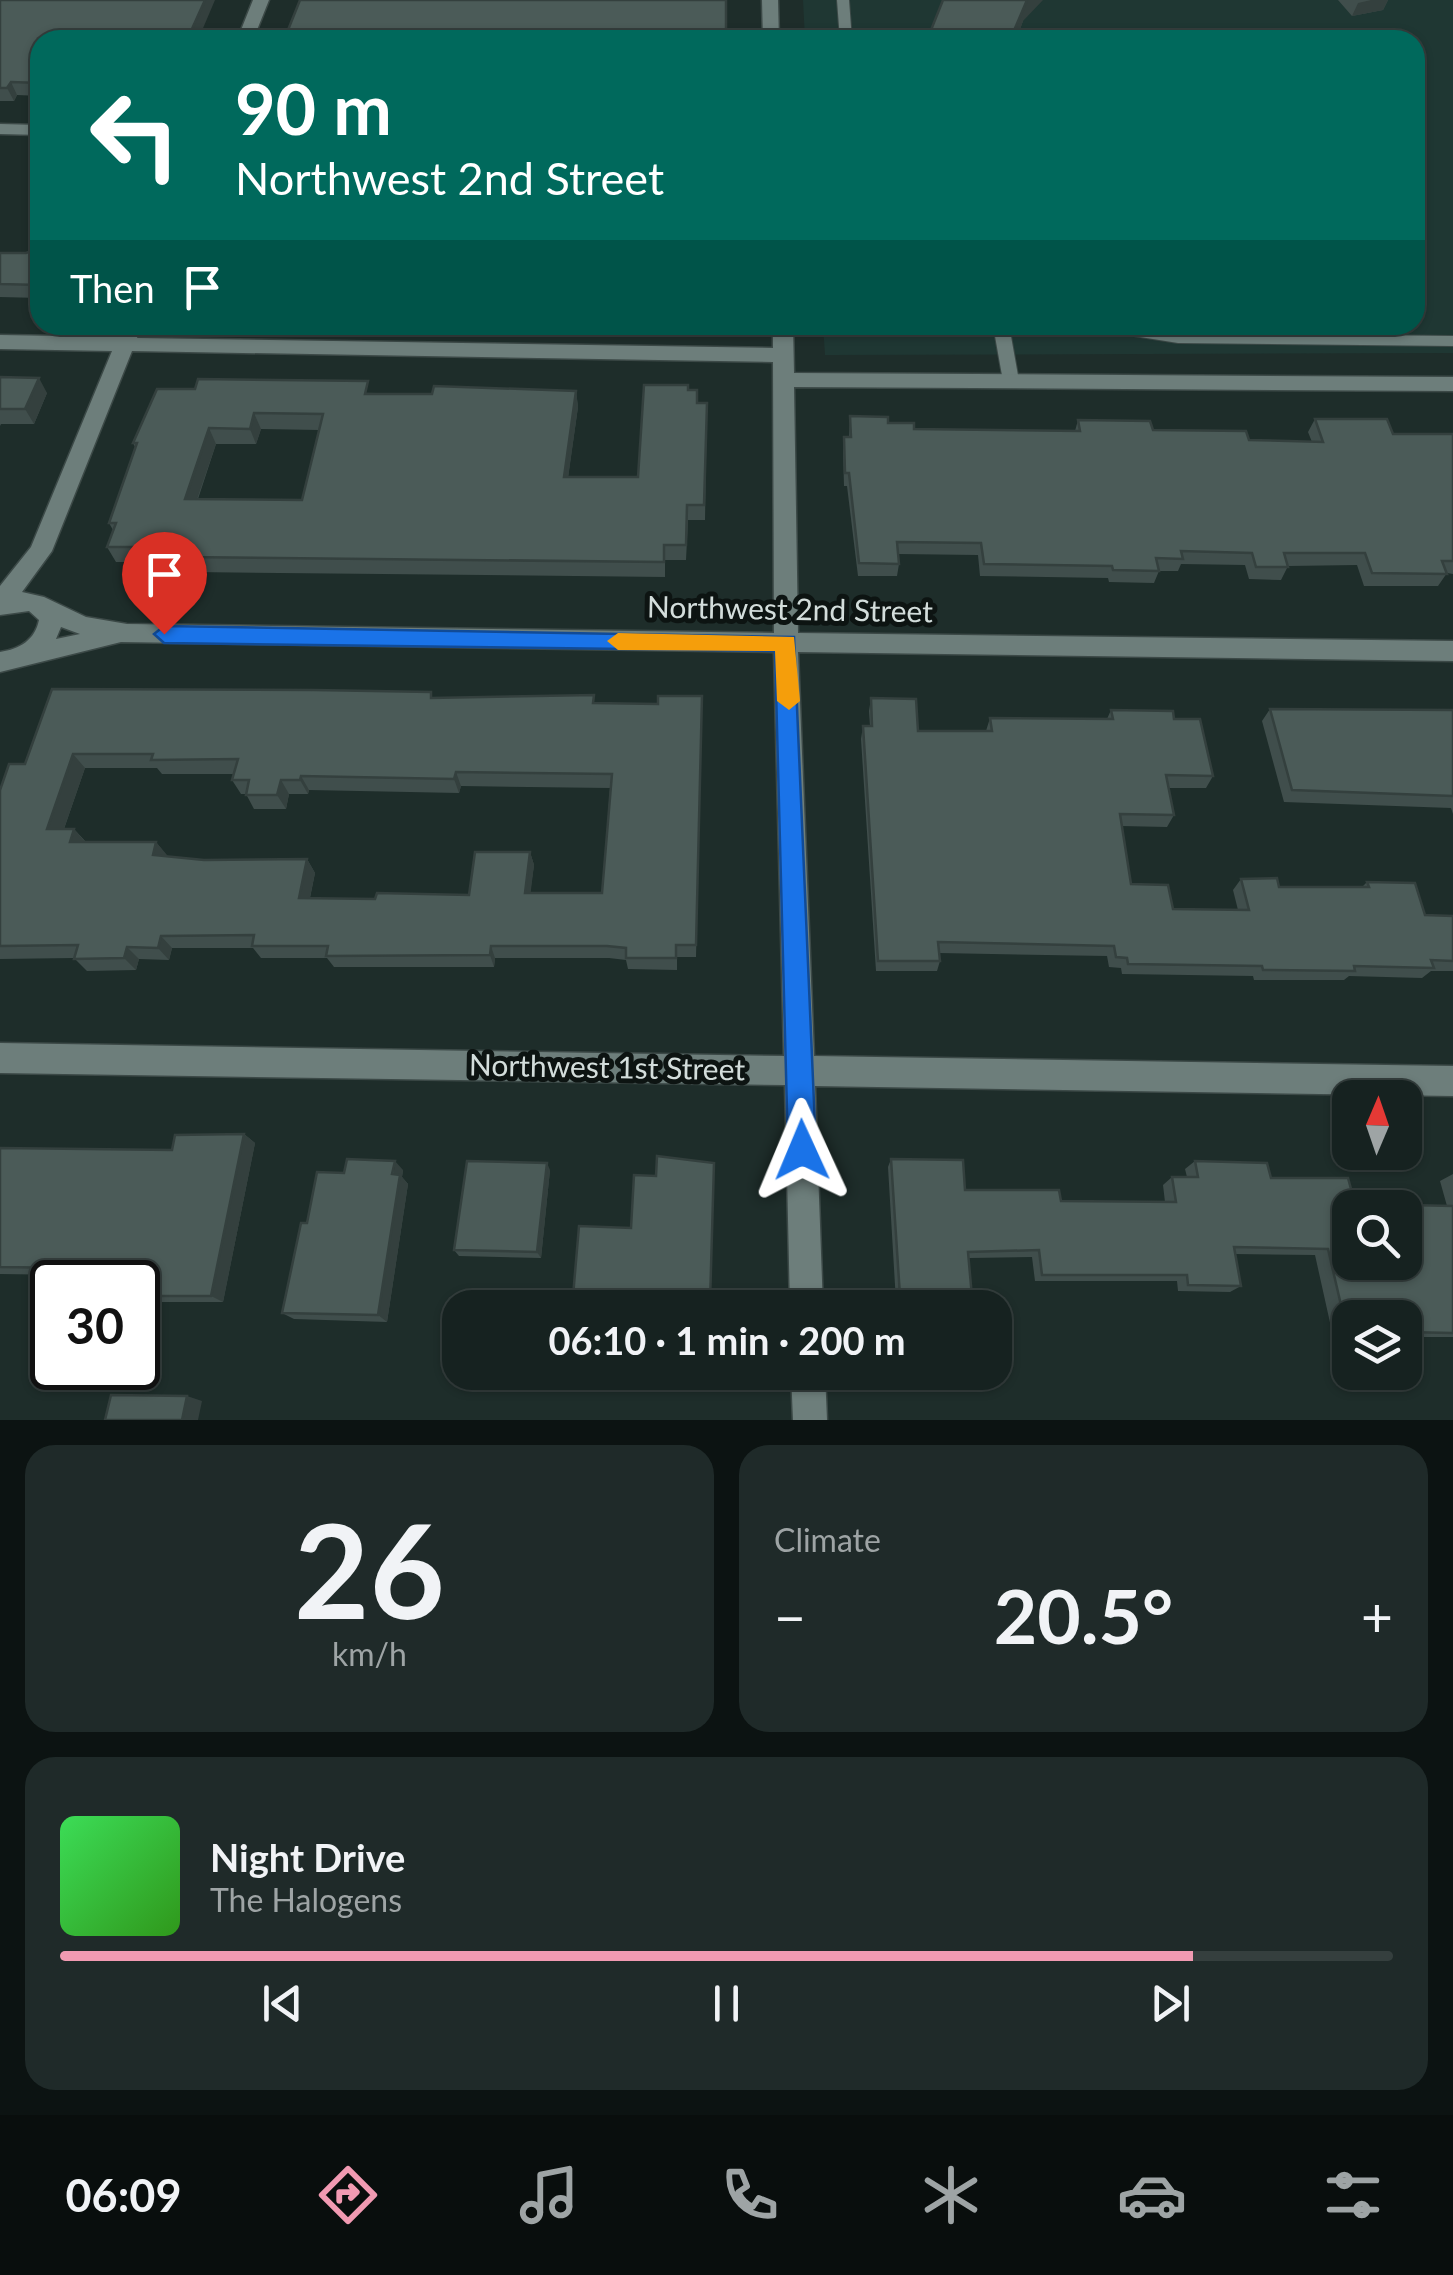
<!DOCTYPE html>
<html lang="en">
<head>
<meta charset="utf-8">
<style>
  :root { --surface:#162220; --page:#1f2a29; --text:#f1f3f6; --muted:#9ea4a5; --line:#353f3e; --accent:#f19ab2 }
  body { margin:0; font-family:Lato,sans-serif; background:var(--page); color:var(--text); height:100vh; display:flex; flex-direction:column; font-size:38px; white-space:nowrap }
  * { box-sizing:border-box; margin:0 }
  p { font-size:32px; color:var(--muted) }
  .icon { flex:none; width:55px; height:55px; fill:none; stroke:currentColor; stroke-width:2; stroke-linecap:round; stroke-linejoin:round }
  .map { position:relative; height:1420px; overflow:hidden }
  .details { display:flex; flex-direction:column; gap:25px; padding:25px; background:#0c1312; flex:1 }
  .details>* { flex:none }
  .top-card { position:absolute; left:30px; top:30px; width:1395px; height:305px; border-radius:30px; box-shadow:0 2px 8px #0004,0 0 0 2px var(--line); background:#00695c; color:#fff; overflow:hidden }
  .needle { width:65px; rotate:2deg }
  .tools { position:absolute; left:1332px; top:1080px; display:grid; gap:20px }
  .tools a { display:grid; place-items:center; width:90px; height:90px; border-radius:20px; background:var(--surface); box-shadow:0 2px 8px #0004,0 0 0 2px var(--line); font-size:50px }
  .speed { position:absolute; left:30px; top:1260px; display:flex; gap:20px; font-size:50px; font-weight:700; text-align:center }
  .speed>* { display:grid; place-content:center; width:130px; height:130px; border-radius:50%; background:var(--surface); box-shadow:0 2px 8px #0004,0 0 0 2px var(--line); line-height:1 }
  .speed .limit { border:5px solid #111; border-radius:15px; background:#fff; color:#111 }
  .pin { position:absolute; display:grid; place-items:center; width:85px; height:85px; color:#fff; margin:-102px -42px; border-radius:50% 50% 50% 0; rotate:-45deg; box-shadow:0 0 10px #0007 }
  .pin .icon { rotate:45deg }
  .me { position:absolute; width:110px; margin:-55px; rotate:359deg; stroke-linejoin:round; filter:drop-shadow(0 0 8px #0008) }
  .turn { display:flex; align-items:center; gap:35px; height:210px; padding:0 40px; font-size:45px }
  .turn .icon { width:130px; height:130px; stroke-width:2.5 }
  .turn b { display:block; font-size:70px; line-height:85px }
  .then { display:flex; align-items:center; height:95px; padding:0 40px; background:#0003; gap:20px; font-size:38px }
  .big { font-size:75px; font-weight:700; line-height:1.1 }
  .details .widget { flex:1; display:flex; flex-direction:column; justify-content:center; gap:15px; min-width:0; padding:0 35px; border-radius:30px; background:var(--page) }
  .details .dial { align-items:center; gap:0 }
  .dial b { font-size:130px; line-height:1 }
  .song { display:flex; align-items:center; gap:30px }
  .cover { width:120px; height:120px; border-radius:15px; background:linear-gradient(135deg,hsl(130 70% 55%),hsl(110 70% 35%)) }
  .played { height:10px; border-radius:5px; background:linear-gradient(90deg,var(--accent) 85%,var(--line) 85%) }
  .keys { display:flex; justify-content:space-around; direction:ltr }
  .heat { display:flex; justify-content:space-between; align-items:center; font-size:55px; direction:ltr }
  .details .tiles { flex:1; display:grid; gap:25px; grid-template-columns:1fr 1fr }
  .widget:last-child { grid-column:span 2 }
  .trip { position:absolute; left:442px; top:1290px; width:570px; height:100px; border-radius:30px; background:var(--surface); box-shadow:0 2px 8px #0004,0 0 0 2px var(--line); font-weight:700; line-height:100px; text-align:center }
  .dock { display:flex; height:160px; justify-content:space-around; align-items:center; background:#090e0d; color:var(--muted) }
  .dock .icon { width:70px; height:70px }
  .dock .on { color:var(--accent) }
  .dock b { font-size:45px; color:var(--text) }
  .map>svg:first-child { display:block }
</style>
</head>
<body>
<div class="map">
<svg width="1453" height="1420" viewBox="0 0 1453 1420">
  <rect width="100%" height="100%" fill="#1e2d2a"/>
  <!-- built -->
  <path fill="#1f3733" d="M803,0H1453V353L825,355L823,325H1415V40H805Z"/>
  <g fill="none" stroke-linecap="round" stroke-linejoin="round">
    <!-- service casing -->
    <g stroke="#3c4947" stroke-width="2">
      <path id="service" d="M837,0H849L852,40H840Z
        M993,325H1009L1019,381L1017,385H1005L1003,381Z
        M1088,325H1129L1178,333L1453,336V346L1178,343L1096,330Z"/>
    </g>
    <!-- minor casing -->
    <g stroke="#3c4947" stroke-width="3">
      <path id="minor" d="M253,0H269L253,40H237Z
        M762,0H778L779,40H763Z
        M0,124L40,125V135L0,134Z
        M122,325H142L137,338L773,348V325H793L794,373L1453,377V391L794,387L798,633L1453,641V661L798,652L814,1056L1453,1066V1096L815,1086L823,1308H790L785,1085L0,1073V1043L784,1056L774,652L121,642L0,672V652C20,649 35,640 39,620L29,611L0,615V586L31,547L112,351L0,349V335L117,337ZM132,351L773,362L774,633L127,624L86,617L44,597L22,592L52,551ZM61,627L80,634L56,639Z
        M791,1372H825L827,1420H793Z"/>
    </g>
    <!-- service -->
    <use href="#service" fill="#6d7e7b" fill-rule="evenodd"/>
    <!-- minor -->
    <use href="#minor" fill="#6d7e7b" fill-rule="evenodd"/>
  </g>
  <!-- wall -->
  <path fill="#404e4c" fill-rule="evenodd" d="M0,0L40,40V96L17,95L14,101H0Z
    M1338,0H1388L1383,10L1352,16Z
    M1023,21L1016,40H928L929,35Z
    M40,237V298L0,297V253H26L34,250Z
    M0,377L47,393L34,424H1L0,426Z
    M157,389L432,394L576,391L578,407L568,477H638L688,390L697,403H707L705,520H688L686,560H665V577L192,572L187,562H116L107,547L113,530L109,523L135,447L133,443ZM261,429L319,430L302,500L198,499L216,444H256Z
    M850,416L914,429L1075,431L1078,420L1153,430L1249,440L1312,442L1308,432L1315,419L1393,434H1453V574L1447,573L1438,586H1364L1357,565L1288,566L1281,580L1249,579L1245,565L1181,564L1178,571H1159L1154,583L1109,582L1108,578L980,576L978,555L898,554L899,564L897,576H858L847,486H844L843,450L844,437H849Z
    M52,689L658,704L702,696L696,957H677V970L628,969L626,960L609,958H495L494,967H334L327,958H261L253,948H172L169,960L139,959L136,970L87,971L74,958L0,959V790L25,764ZM85,768H157L162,774H234L232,780L241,794H246L254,809H286L289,794H308L309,790L459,793L461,786L610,788L602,893H530L534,865L530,852L469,895L375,899L310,898L315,873L307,859L204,860L167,856L156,842H86L74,829H64Z
    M871,698L918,731H986L990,718L1107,719L1111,710L1174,719L1213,776L1206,788H1169L1174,815L1167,827L1121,826L1131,884L1173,909L1238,910L1233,890L1241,879L1279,887H1362L1367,882L1425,915L1453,916V971H1431L1422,978L1349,976L1344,980H1254L1253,976L1122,974L1121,968L1109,967L1107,956L939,953L940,961L937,971H876L861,739L863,726H870L869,711Z
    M1270,709L1453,710V814L1451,808L1284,802L1262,721Z
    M244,1134L255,1143L223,1302H151L138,1296L142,1276L0,1274V1148L172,1150Z
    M891,1159L965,1190L1061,1201L1165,1202L1163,1185L1172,1177H1187L1185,1169L1195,1161L1353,1196L1364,1204L1447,1206L1440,1181L1453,1174V1337H1405V1318H1350V1336H1333L1315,1255L1235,1254L1241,1286L1230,1292L1178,1291L1177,1281H1035L1032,1257L969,1258L972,1297L967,1302H896L888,1167Z
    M714,1163L710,1308H572L631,1228L656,1176Z
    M403,1170L402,1177L408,1184L387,1322L294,1319L282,1313L307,1223L344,1173Z
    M550,1170L541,1258L459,1256L454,1250Z"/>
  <!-- shaded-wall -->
  <path fill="#34403e" d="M205,0H215L198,40H187Z
    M1027,0H1043L1023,21L1016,40H1010Z
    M1371,0H1388L1383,10L1352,16L1358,3Z
    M11,82L17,95L14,101L7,88Z
    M39,378L47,393L34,424L25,409Z
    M576,391L578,407L566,493L564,477Z
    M254,413L261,429L256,444L250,429Z
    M209,428L216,444L192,514L185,499Z
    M73,754L85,768L59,843L47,829Z
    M456,772L461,786L459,793L454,779Z
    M301,776L309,790L308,794L300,780Z
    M281,780L289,794L286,809L277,795Z
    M74,829L86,843L70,842Z
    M156,842L167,855L164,868L153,855Z
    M530,852L534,865L529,906L525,893Z
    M307,859L315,873L307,911L299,898Z
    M161,936L172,948L169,960L158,948Z
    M491,946L495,958L494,967L490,955Z
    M127,947L139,959L136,970L124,958Z
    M244,1134L255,1143L223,1302L211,1296Z
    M395,1161L403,1170L402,1177L408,1184L387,1322L378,1315Z
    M547,1163L550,1170L541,1258L537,1252Z
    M187,1396L202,1401L198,1420H182Z"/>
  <!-- building -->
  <path fill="#4b5b58" stroke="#34403e" stroke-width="2.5" fill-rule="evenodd" d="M0,0H205L187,40H40V83L11,82L7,88H0Z
    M300,0H726V40H284Z
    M943,0H1027L1010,40H965L929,35Z
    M40,237V285L0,284V253H26L34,250Z
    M0,377L39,378L25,409H0Z
    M198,379L368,381L365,394H432L434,386L576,391L564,477H638L644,385H688V390H697V403H707L704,505H687L686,545H664V562L184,557L187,547H107L116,523H109L137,443H133L157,389H195ZM254,413L323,414L302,500L185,499L209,428L250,429Z
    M850,416L888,417V423H914V429L1080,431L1078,420L1150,421L1153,430L1246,431L1249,440L1323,442L1315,419H1387L1393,434H1453V561H1442L1447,574L1372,573L1365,553H1284L1288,567H1256L1252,553L1181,551L1183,559L1156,558L1159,571L1113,570L1112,566L984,564L981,543L897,542L899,564L859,563L849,473H845L844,437H851Z
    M52,689L314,690L431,692V698L594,695L593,703L658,704V696H702L696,945H676V958H626V948L607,946H491L490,955L326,956L328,946H252L254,935L161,936L158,948L127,947L124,958L74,959L78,945L0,946V790L9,764H25ZM73,754H153L151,760L238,759L232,780H249L246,795H277L281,780H300L301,776L454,779L456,772L612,774L602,893H525L530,852H475L469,895L377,893L375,899L299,898L307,859L204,860L153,855L156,842H70L74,829H47Z
    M871,698L916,699L918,731H992L990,718L1113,719L1111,710L1173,711L1174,719H1200L1213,776L1166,775L1174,815L1120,814L1131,884L1168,885L1173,909L1249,910L1241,879L1277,878L1279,887H1369L1367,882L1415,883L1425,915L1453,916V961L1431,960L1434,968L1354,966L1355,971L1263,970L1262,966L1128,964L1127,958L1116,957L1114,946L938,942L940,961H878L863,726H872Z
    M1270,709L1453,710V796L1292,790Z
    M244,1134L211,1296H138L144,1269L0,1267V1148L172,1150L175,1135Z
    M657,1156L714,1163L710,1303L663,1301V1308H572L579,1226L631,1228L634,1175L656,1176Z
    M347,1159L395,1161L392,1174L400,1175L378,1315L282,1313L301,1223H307L317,1172L344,1173Z
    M891,1159L963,1160L965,1190H1059L1061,1201L1176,1202L1172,1177H1198L1195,1161L1267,1163L1271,1178H1348L1353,1196H1363L1364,1204L1453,1206V1333L1405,1332V1318H1350V1331H1347L1328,1249L1234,1247L1241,1286L1188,1285L1187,1275H1042L1039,1250L968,1252L972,1297L900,1296ZM1350,1208H1405V1262H1350Z
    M467,1161L547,1163L537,1252L454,1250Z
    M111,1395L187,1396L182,1420H105Z"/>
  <!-- route -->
  <path fill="#1a73e8" stroke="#114b97" stroke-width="2.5" d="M164,626L794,637L816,1150L812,1160L802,1164L792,1160L788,1150L775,651L164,643L154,634Z"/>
  <!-- slow -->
  <path fill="#f59e0b" d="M618,633L794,637L800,701L789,710L777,701L775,651L618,650L607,641Z"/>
  <g text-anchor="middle" stroke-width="10" stroke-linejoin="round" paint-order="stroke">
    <!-- street labels -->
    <g font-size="30" fill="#d3dddb" stroke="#0d1412">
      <text transform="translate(790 610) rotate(1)" y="10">Northwest 2nd Street</text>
      <text transform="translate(607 1068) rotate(1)" y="10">Northwest 1st Street</text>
    </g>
  </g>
</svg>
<div class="tools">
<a><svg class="needle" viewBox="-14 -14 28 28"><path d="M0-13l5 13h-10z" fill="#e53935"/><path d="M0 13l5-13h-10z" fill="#9ea4a5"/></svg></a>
<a><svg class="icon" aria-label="search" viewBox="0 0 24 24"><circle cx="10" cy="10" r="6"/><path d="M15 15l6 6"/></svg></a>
<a><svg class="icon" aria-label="layers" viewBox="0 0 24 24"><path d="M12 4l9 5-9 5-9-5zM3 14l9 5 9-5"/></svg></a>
</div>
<div class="speed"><div class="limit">30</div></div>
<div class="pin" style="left:164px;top:634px;background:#d93025"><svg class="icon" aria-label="arrive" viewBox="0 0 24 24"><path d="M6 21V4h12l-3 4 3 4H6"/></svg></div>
<svg class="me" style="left:802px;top:1150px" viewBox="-20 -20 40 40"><path d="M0-17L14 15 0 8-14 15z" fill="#1a73e8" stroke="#fff" stroke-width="4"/></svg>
<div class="trip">06:10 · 1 min · 200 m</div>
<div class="top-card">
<div class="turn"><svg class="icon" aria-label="left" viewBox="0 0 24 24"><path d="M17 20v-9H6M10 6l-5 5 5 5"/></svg><div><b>90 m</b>Northwest 2nd Street</div></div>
<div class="then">Then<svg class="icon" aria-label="arrive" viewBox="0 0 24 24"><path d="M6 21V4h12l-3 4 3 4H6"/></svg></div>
</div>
</div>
<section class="details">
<div class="tiles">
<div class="widget dial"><b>26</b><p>km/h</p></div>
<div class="widget"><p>Climate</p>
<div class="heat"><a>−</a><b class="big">20.5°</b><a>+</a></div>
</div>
<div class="widget">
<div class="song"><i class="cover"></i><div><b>Night Drive</b><p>The Halogens</p></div></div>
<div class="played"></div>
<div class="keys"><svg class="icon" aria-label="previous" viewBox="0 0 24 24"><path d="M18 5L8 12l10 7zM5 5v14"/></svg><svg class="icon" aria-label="pause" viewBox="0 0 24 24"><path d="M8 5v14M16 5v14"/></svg><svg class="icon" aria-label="next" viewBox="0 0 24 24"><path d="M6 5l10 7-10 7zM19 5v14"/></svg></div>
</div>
</div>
</section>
<nav class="dock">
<b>06:09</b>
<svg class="icon on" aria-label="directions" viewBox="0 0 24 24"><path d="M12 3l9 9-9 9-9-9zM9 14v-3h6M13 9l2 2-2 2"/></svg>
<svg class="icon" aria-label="music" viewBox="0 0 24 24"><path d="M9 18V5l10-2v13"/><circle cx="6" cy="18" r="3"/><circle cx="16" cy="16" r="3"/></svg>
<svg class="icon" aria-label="phone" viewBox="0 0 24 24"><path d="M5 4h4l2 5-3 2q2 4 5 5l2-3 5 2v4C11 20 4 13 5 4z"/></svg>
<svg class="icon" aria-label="climate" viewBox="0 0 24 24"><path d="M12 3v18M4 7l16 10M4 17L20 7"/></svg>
<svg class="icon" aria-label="car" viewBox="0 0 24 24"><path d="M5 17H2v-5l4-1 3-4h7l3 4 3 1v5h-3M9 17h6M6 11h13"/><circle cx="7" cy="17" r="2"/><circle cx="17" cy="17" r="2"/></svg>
<svg class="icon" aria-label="filters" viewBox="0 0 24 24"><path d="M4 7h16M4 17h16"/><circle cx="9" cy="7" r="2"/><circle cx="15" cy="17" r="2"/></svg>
</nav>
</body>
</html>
